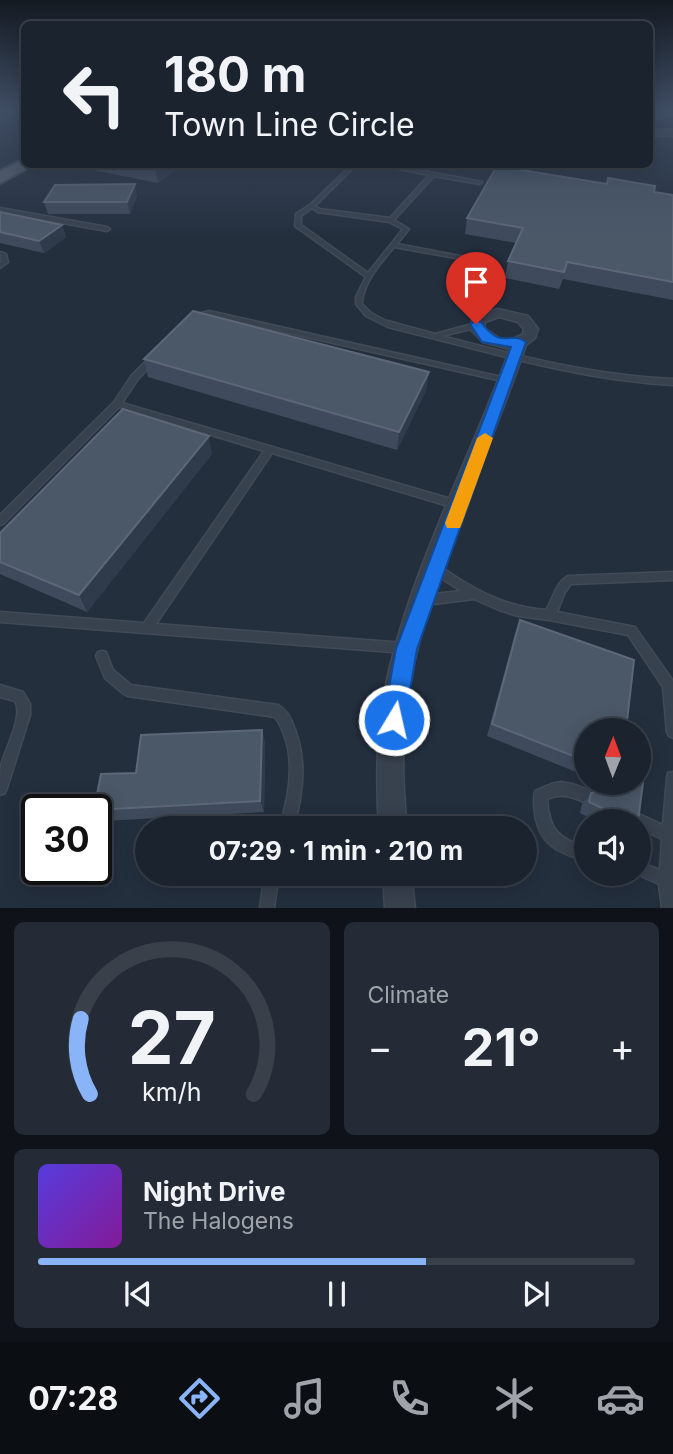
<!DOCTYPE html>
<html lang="en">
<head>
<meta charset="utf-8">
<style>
  :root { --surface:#1b232e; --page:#242b36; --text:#f1f3f6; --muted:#a0a4aa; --line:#39404a; --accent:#8ab4f8 }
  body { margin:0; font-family:Inter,sans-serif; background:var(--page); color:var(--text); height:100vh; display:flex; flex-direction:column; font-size:26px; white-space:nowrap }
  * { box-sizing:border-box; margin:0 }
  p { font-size:23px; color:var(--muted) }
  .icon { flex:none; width:38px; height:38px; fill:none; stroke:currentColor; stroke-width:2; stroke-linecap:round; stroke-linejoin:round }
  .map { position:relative; height:908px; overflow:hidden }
  .side { display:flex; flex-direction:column; gap:14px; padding:14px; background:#0f1319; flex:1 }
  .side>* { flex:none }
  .top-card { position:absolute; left:21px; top:21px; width:632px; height:147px; border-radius:10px; box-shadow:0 4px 18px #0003,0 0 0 2px var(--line); background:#1b232e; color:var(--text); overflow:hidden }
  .needle { width:46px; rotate:1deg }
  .buttons { position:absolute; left:574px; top:718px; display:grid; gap:14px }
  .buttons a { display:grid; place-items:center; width:77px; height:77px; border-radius:50%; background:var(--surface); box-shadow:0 4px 18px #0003,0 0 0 2px var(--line); font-size:35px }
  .speed { position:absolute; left:21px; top:794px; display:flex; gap:14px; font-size:35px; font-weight:700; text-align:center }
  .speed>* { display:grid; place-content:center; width:91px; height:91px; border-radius:50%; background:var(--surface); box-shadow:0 4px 18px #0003,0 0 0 2px var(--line); line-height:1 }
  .speed .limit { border:4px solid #111; border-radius:10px; background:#fff; color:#111 }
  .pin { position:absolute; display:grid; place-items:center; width:60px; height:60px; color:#fff; margin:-72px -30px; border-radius:50% 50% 50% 0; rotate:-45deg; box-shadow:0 0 7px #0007 }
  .pin .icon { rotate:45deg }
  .me { position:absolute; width:77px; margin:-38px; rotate:9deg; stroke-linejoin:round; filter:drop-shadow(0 0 5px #0008) }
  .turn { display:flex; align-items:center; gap:24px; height:147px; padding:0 28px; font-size:32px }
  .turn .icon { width:91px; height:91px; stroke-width:2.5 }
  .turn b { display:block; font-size:49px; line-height:60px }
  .big { font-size:52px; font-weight:700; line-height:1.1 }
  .side .tile { flex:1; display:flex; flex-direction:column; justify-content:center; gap:10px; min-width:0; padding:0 24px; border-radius:10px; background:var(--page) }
  .side .dial { align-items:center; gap:0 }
  .dial svg { height:182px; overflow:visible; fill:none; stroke:var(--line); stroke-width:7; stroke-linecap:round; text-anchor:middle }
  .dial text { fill:var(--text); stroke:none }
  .song { display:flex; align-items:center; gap:21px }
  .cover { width:84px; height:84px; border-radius:10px; background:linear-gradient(135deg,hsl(250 70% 55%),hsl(290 70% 35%)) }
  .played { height:7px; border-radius:4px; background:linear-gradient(90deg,var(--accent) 65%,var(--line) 65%) }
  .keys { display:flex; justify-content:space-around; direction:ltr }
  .heat { display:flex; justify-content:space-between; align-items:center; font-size:38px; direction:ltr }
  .side .tiles { flex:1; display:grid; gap:14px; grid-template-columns:1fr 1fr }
  .tile:last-child { grid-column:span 2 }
  .trip { position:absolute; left:135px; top:816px; width:402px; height:70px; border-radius:35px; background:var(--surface); box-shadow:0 4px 18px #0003,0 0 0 2px var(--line); font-weight:700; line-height:70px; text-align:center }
  .dock { display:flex; height:112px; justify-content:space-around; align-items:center; background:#0b0e12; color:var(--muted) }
  .dock .icon { width:49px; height:49px }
  .dock .current { color:var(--accent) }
  .dock b { font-size:32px; color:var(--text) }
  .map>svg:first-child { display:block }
</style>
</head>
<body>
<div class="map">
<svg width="673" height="908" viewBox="0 0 673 908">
  <rect width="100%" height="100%" fill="#242f3e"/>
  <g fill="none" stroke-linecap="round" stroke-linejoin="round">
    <!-- service casing -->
    <g stroke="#414a57" stroke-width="3">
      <path id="service" d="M352,164H361L354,167L315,206L320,209L390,218L429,175L375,164H388L482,182L479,184L434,176L394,220L409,229L397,244L487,261L489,262V264L394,247C381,263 363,282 362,304L371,313L384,320L435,334L476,323L480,325L479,327L442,336C519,356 594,376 673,379V385C575,380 483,350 388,327L366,316L356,304V297L366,277L295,226L296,214L310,205ZM312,208L318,212L389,222L403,229L368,273L301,225V216Z
        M0,208L107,227L110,229L107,231L0,212Z
        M0,252L6,254L8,262L0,268V263L2,261Z
        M209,311L506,378L510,380L506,382L209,315L193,319L190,317L191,316Z
        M149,358H152L156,360L138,379L122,403L458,501L461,502L463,505L461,508L458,509L272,453L156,624L405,643L409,644L411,648L409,652L405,653L0,622V612L144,623L264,451L119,407L3,524L0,525V515L114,402L132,375Z
        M436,565C446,569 455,577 464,582C490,598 516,608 546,610C554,598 555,583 568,576L673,572V580L571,584L565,592L557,612L635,627L673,681V738L669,736L667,732L663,687L628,635L549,620L518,616L499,610L474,599L425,605L421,603L420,600L421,597L425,595L461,591L432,572L431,569L432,566Z
        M102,651L106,652L113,670L131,685L278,705C287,710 291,718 294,727C307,759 303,796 293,828H279C291,792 297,749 275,717L128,696L124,694L105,678L96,656L98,652Z
        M0,685L23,692L30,704V715L7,788L5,793L0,795C0,785 0,775 1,766C5,749 24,716 15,701L0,697Z
        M673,772V908H662L659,884L634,873H639V862L660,870L662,839L639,828V821H632L634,816L639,814L663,825L667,778L668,773Z
        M561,782L572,784L589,790L591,795L589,800L584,802C571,796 560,793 547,799C549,829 558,839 586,847V861C558,853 540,845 535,814C534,806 533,799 535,791L551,784Z
        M265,873H279L274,908H260Z"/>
    </g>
    <!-- minor casing -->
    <g stroke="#414a57" stroke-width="3">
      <path id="minor" d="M649,130H673V136H649Z
        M498,309L528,316L538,329L535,338L526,345C489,455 429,575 409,689C401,735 402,782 407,828H379C376,782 376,735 385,689C408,575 470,459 510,349L483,342L470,329L473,317ZM499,317L518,322L524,329L523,334L510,340L500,339L484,328L485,322Z
        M383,873H411L415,908H385Z"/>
    </g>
    <!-- primary casing -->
    <g stroke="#414a57" stroke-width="4">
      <path id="primary" d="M24,159V164H32L30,167L0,183V171Z"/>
    </g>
    <!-- service -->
    <use href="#service" fill="#38414e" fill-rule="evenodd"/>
    <!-- minor -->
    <use href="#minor" fill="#38414e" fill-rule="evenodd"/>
    <!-- primary -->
    <use href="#primary" fill="#56606e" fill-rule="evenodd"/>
  </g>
  <!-- wall -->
  <path fill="#3f4b5c" d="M649,109H673V119L649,120Z
    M82,164H183L158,183L83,168Z
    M654,192L673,195V300L563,279L559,289L505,278L508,261L516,243L465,234L467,218Z
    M137,196L130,214H48L44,202Z
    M0,212L62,225L66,237L44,253L0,243Z
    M144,359L429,372L426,390L397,450L148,377Z
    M212,454L87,612L0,574V533Z
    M520,620L586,730V776L487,736L515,634Z
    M262,730L265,744L264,812L104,821L96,812V810L136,773Z
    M586,782H639L638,821H596L580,813L582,804L592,793L591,789L585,786Z"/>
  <!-- shaded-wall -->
  <path fill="#2f3b4b" d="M0,109H15L17,116L0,124Z
    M159,164H183L158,183L155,168Z
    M135,184L137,196L130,214L127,202Z
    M62,225L66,237L44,253L39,241Z
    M429,372L426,390L397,450L399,432Z
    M209,436L212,454L87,612L79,595Z
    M262,730L265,744L264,812L260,801Z"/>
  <!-- building -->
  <path fill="#4b5868" stroke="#5c6777" stroke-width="2" d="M138,164H159L155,168Z
    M497,166L607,184L608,178L655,186L654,192L673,195V282L567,262L564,272L508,261L523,228L467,218Z
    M135,184L127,202H44L55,185Z
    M0,212L62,225L39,241L0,232Z
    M193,311L429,372L399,432L144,359Z
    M123,409L209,436L79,595L0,562V533Z
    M520,620L634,660L626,730H586V761L492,724Z
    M262,730L260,801L94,810L101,774L136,773L141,735Z
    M639,777L643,783L638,821H629L589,802L591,793L600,791L603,785V782H639Z"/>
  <!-- sky -->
  <linearGradient id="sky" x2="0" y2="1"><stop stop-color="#141a22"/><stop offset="0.46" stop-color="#3f4d63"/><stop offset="1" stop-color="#3f4d63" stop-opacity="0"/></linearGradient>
  <rect width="673" height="236" fill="url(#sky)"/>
  <!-- route -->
  <path fill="#1a73e8" stroke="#114b97" stroke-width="2" d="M476,321L481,322C502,351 509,330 526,342L417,649L405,720L402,728L394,731L386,728L383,720L396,649L511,347L482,342L470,324Z"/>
  <!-- slow -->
  <path fill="#f59e0b" d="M485,433L493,438L462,523L460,528H447L445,523L477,438Z"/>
</svg>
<div class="buttons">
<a><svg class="needle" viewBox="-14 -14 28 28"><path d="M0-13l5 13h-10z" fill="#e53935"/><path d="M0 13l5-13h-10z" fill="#a0a4aa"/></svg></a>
<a><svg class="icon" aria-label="sound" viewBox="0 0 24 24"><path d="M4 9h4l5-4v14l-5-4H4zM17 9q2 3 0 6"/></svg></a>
</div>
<div class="speed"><div class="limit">30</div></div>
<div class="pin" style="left:476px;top:324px;background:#d93025"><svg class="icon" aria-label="arrive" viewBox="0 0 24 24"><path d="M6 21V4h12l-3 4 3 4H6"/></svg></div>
<svg class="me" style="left:394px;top:720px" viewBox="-20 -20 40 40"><circle r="17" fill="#1a73e8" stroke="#fff" stroke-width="3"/><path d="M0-11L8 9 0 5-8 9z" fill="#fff"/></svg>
<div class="trip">07:29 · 1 min · 210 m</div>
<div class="top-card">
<div class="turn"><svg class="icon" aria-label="left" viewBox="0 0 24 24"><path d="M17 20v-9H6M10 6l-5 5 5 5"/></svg><div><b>180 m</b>Town Line Circle</div></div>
</div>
</div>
<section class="side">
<div class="tiles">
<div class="tile dial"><svg viewBox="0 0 100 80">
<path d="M14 69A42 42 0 1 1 86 69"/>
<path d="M14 69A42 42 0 0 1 10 36" stroke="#8ab4f8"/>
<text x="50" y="56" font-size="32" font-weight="700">27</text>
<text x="50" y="72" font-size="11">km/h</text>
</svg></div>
<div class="tile"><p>Climate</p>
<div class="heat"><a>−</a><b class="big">21°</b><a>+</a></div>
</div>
<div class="tile">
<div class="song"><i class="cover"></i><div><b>Night Drive</b><p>The Halogens</p></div></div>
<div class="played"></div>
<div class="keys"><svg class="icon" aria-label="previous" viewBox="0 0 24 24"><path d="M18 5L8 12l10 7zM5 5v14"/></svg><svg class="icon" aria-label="pause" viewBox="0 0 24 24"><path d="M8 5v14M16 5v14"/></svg><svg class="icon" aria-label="next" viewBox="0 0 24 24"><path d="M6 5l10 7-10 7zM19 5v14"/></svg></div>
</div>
</div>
</section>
<nav class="dock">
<b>07:28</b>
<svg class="icon current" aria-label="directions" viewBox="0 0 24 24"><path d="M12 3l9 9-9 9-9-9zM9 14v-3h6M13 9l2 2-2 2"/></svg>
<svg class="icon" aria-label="music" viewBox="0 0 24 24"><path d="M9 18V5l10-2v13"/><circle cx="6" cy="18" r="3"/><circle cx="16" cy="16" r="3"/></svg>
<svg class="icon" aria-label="phone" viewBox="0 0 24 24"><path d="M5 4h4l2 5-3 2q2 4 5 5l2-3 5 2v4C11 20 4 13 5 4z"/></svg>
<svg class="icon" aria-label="climate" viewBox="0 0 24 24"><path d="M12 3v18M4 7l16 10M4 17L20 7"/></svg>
<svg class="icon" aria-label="car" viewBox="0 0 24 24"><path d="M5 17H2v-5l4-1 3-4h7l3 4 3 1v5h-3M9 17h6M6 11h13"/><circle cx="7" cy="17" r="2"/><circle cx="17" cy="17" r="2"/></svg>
</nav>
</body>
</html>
